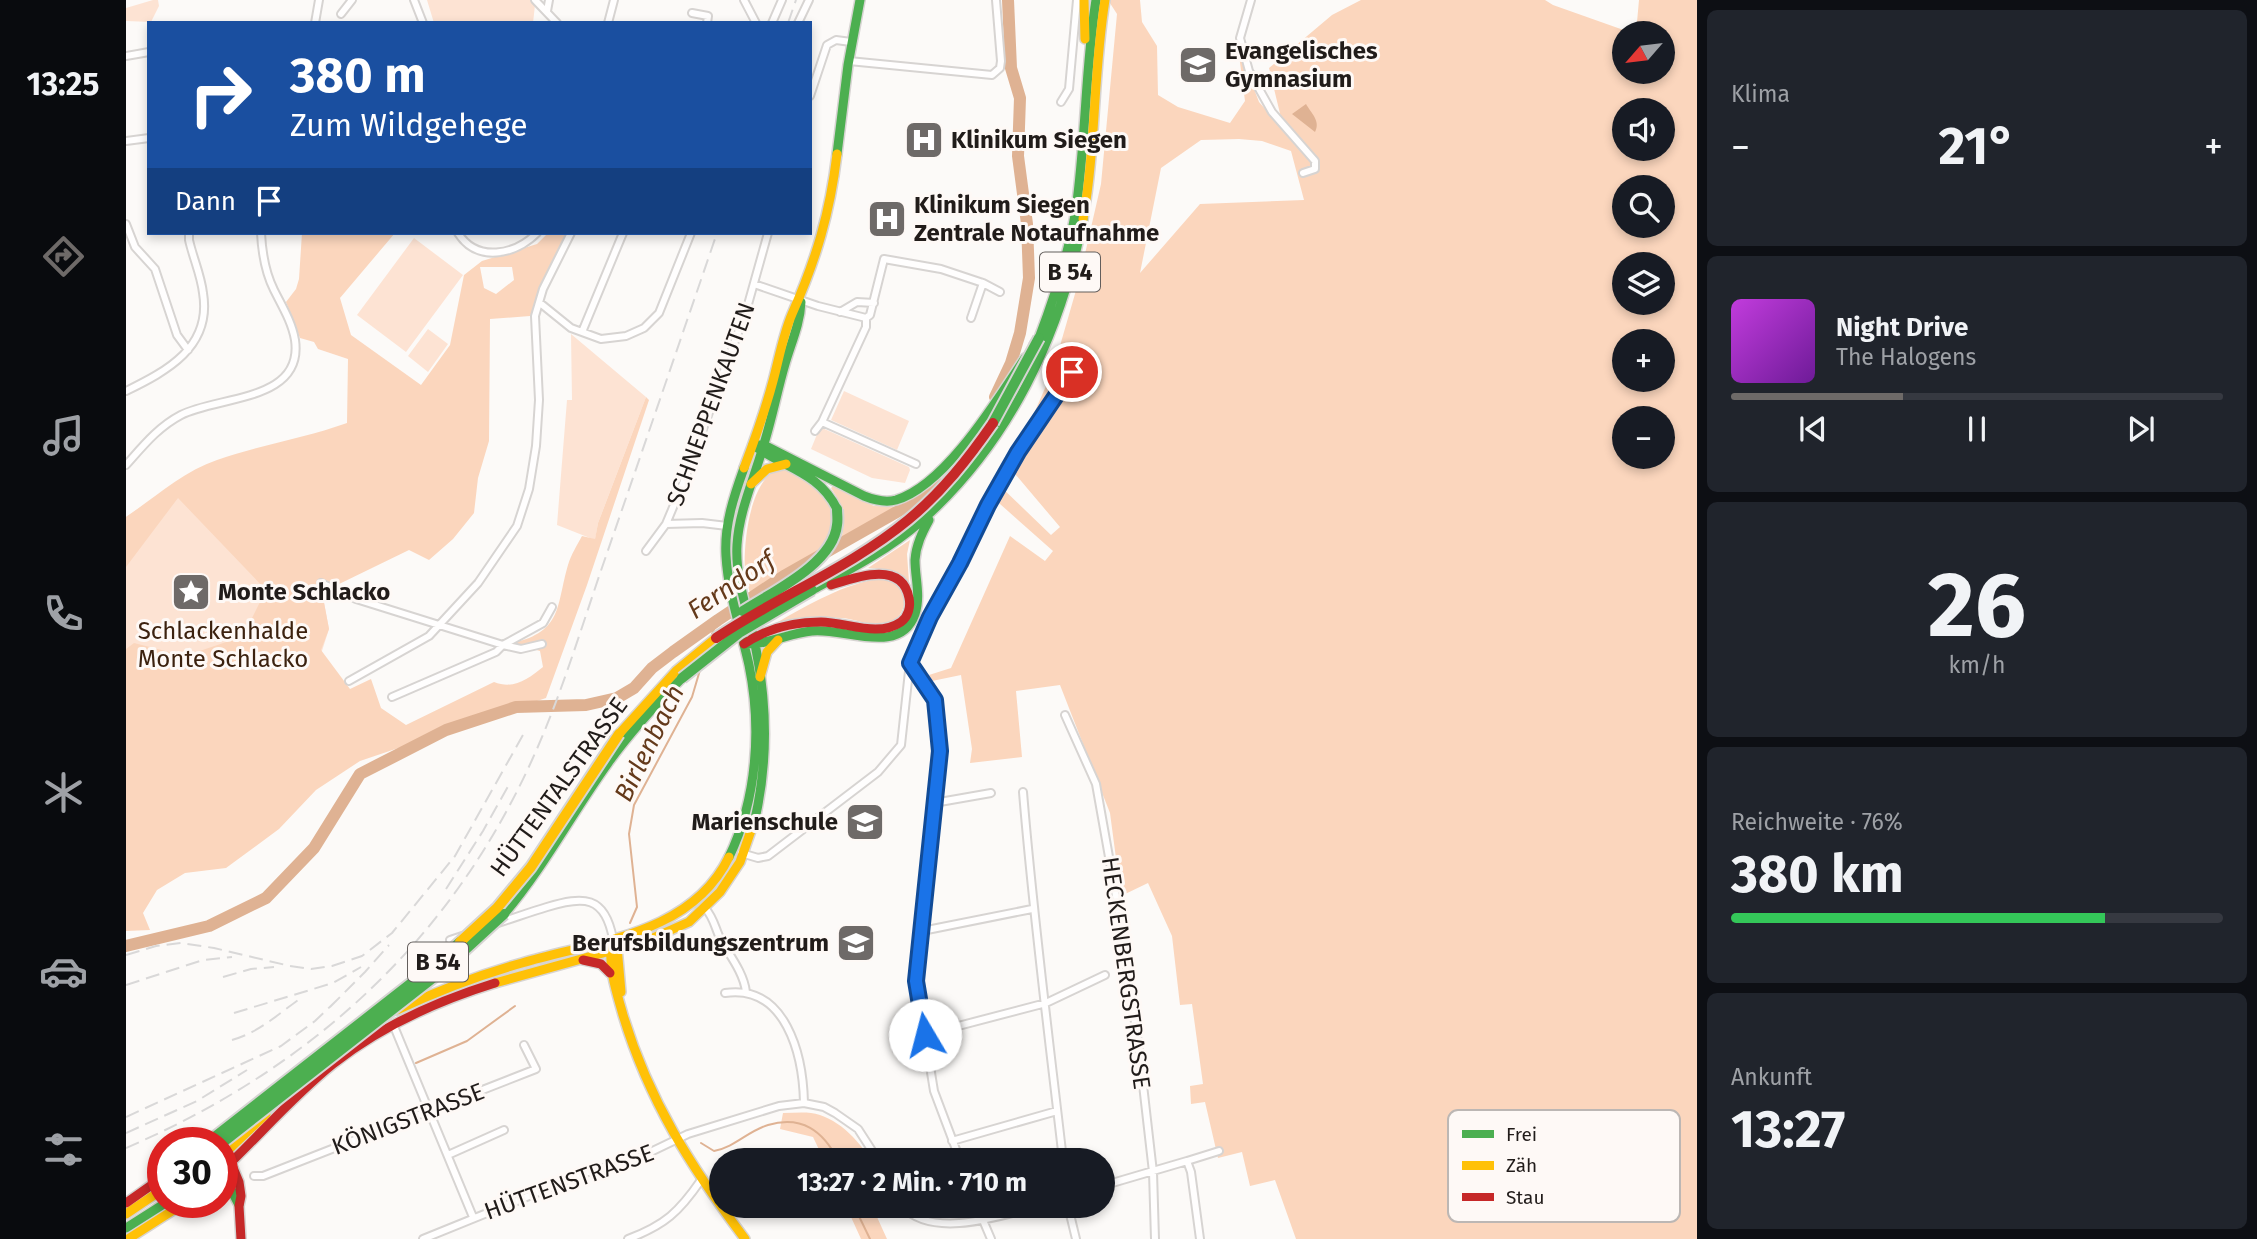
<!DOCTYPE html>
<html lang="de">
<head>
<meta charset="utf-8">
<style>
  :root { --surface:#171b24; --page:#20242c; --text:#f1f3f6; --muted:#9ea1a6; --line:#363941; --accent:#6e6a68 }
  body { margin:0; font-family:"Fira Sans",sans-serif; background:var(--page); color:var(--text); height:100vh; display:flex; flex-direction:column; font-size:26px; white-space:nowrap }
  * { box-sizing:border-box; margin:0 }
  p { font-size:23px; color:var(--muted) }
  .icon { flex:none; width:38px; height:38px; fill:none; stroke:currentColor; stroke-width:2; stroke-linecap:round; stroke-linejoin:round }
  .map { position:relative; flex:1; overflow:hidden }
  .panel { display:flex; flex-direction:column; gap:10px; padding:10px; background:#0d0f14; width:560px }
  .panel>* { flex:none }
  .top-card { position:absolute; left:21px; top:21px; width:665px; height:214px; border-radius:0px; box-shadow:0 4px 10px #0003; background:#1a4fa0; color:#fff; overflow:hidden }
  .needle { width:46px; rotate:242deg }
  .tools { position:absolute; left:1486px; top:21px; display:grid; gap:14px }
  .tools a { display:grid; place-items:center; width:63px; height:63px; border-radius:50%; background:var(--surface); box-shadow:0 4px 10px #0003; font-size:35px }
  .speed { position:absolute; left:21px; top:1127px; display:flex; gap:14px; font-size:35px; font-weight:700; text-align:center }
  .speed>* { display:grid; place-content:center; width:91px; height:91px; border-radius:50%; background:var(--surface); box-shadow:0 4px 10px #0003; line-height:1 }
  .speed .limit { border:10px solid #d22; background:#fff; color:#111 }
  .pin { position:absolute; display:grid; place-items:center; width:60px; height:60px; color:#fff; margin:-30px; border:4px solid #fff; border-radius:50%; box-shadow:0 2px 7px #0007 }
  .me { position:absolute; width:77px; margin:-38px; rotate:352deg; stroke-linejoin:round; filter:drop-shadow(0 0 5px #0008) }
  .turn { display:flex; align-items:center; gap:24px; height:147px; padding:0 28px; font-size:32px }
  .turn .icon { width:91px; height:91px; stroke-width:2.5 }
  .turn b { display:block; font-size:49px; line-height:60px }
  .then { display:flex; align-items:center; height:66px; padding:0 28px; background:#0003; gap:14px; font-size:26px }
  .big { font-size:52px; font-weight:700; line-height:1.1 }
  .panel .tile { flex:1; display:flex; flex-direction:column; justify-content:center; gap:10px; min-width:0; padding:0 24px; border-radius:10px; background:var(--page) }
  .panel .dial { align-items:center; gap:0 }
  .dial b { font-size:91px; line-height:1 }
  .song { display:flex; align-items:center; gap:21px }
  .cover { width:84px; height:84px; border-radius:10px; background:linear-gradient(135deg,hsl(290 70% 55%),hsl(280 70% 35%)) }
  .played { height:7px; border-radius:4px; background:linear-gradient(90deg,var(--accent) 35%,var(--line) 35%) }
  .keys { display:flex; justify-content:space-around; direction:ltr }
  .heat { display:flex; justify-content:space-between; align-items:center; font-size:38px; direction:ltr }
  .charge { height:10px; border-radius:5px; background:linear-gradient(90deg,#34c759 76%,var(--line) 0) }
  .trip { position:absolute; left:583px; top:1148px; width:406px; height:70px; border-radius:35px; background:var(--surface); box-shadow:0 4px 10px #0003; font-weight:700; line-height:70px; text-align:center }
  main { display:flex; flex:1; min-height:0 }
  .tab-bar { display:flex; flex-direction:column; width:126px; justify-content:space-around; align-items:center; background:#090b0e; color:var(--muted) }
  .tab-bar .icon { width:49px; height:49px }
  .tab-bar .on { color:var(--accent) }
  .tab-bar b { font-size:32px; color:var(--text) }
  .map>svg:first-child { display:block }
</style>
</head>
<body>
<main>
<nav class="tab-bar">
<b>13:25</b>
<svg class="icon on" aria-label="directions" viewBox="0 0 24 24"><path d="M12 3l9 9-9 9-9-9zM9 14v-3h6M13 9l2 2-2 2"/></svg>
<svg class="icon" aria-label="music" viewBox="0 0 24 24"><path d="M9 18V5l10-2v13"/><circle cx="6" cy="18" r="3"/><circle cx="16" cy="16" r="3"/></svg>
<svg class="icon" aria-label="phone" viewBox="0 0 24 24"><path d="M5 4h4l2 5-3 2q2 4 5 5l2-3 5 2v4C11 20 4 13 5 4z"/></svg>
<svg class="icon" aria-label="climate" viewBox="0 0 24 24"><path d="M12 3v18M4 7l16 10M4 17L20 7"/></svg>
<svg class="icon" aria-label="car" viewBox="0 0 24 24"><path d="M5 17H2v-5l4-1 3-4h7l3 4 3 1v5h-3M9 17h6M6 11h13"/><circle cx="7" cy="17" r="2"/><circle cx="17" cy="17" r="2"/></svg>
<svg class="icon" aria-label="filters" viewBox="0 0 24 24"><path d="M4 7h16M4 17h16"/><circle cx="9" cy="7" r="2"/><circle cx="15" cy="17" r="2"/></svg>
</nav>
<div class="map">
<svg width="1571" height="1239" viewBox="0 0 1571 1239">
  <rect width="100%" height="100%" fill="#fcfaf8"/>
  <!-- green -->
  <path fill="#fde3d3" d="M27,0H32L33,6L25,22L0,21V8Z
    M301,0H406L409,5L407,23H308Z
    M288,238L337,275L280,352L231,315Z
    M302,329L322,344L302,372L282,356Z
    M445,334L520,397L472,523L469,540L431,525L441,400H446Z
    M718,391L783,421L771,450L705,420Z
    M694,427L783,467L784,470L779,483L746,478L685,449Z
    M62,475L195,586L203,629L195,654L0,798V517Z"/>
  <!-- forest -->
  <path fill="#fbd6bd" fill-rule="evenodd" d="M982,0H1014L1016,22L1031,46L1032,95L1052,107L1104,123L1119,101L1112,47L1133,102L1158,130L1143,68L1206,15L1235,0H1419L1427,5L1506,33H1498V72H1536V33H1510L1513,0H1571V1239H1170L1149,1180L1124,1186L1116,1152L1092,1158L1079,1102L1065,1104L1064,1086L1077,1084L1066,1004L1054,1005L1046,936L1022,883L995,896L984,813L934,685L890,691L896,757L844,763L846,749L835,675L806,681L803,675L825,668L884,536L919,561L927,551L865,496L872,484L925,535L934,527L884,468L927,370L953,280L975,184L991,14ZM1498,110H1536V149H1498ZM1113,139L1136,141L1165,151L1178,200L1074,204L1014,273L1035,168L1075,140ZM1498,187H1536V226H1498ZM1498,264H1536V303H1498ZM1498,341H1536V380H1498ZM1498,418H1536V457H1498Z
    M176,233H269L214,298L225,335L295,385L324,345L338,275L356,261L411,244L422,233H441L404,316L364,319L363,441L352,478L348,513L327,539L303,560L283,550L209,586L195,587L203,629L195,650L224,689L245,679L255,708L280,725L368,682C388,690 402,679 417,667L414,651L387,643C437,631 430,606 442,565C445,555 451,545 456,536L469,539L472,523L520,397L523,400L461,585L420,698L234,761L190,790L153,829L100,868L59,873L31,890L17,913L24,930L0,931V649L8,643L59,656L109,639L125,620L140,590L52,498L0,567V517C28,498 58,471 91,460C134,445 179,438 221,423L222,359L192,349L188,342L174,338L160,302L170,289L173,279ZM354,267H386L388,280L370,294L358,288Z
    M654,468C684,478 727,505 701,542C683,566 650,580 625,596C623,589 620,581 619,574C617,545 623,479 654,468Z
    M707,486L748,506L776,507L715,539C721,519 716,504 705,488Z
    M784,540L781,554L783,582L781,583C769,570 759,569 742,568Z
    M756,578C762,580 771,583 775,589C784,601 775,621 760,624C747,627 730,619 716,618C694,616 673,620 650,623C684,604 717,584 756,578Z
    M657,1113C666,1113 676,1112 685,1113C709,1116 733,1139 744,1160H698L687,1137L654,1129Z
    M720,1206H746L761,1239H735Z"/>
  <!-- water -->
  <path fill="#dfb293" d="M1180,104C1185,113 1195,121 1189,132L1166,114Z"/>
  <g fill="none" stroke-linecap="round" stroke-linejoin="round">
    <!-- stream -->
    <path stroke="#dfb293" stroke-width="2" d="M586,634L592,620
      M504,923L511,907L503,834L508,805L566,697L574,670
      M290,1063L341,1041L389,1006
      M575,1143L588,1151C609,1147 622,1131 642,1125C676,1115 697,1131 712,1160
      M728,1206L744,1239"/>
    <!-- river -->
    <path stroke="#dfb293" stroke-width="12" d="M869,397L885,363L894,333L903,278L901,224L892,156L894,98L885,68L882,0
      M0,946L83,926L140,898L188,848L234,774L320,730L390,707L460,705L491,698L508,688L526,668L547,652L592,620L658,576L783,505L809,480"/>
    <!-- street casing -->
    <g stroke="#d7d4d2" stroke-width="10">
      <path id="street" d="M288,0L297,23
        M409,0L431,23
        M618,0L630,23
        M1125,0L1114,38L1123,71L1146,112L1189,161V169L1177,173
        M421,11L423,0
        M566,13L582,16L581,23
        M215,14L226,0
        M189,23L193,0
        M482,23L488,0
        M646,23L656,0
        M672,23L683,0
        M0,56L23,52
        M723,61L866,75L874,68L875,61L870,0
        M684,96L701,45L710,40L725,42
        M935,102L943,89L951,0
        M0,141L23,138
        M0,224L9,247L29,269L51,335L62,350
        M332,233C351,263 389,255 411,233
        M857,283L874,292
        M628,284L692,306L740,318
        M414,303L445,328L475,339L500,336L518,328L533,313L565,233
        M714,312L731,302L748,303
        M456,332L497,233
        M0,391C41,371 86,347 77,293C75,275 67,258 63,240V233
        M696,422L790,464
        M689,431L696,422L740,327V318L744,315L758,259L815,269L857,283L845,318
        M0,465C17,446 32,427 55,415C91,396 178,402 169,340C166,322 156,306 148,290C139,272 136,253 135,233
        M540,524L576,523L601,526
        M520,551L540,524L558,481L621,308L642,233
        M195,583L230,599L377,645L395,649L416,644
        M784,663L809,700L814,751L790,980L808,1091L834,1160
        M223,681L303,636L352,583L391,526L403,489L410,446L413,400L409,316L417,289L445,233
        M266,697L370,652L377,645L417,623L426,607
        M939,715L970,784L993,913L1013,1050L1027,1172L1029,1239
        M897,792C907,915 923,1038 937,1160
        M808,803L865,793
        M615,853L632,858L642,856L752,772L775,745L784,662L804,617L892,452L945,372
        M579,908C589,919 589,930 596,942C605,957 618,974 620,992
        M372,923C388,918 404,912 421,907C457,896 479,895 487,939
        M796,931L906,909
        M324,940L336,936
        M599,993C660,984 677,1055 678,1103
        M267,1024L347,1217
        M798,1035L920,1003L979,975
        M826,1141L931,1111
        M322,1155L378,1130
        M1061,1161L1093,1151
        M128,1176H137L410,1069L398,1045
        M976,1186L1061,1161L1065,1172L1074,1239
        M776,1206C806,1239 871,1217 912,1206
        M851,1206L865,1239
        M942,1206L950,1239
        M297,1239L462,1172L510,1159L562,1134L653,1106L678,1103L698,1107L709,1113L732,1129L752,1160
        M502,1239C539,1225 553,1212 575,1180"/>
    </g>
    <!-- fast casing -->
    <g stroke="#d7d4d2" stroke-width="12">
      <path id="fast" d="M711,154L722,65L734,0
        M908,345L913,338C929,296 943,253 950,209C960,140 959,69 970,0
        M627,445H638L738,496C748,500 759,503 770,500C820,485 871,400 899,358
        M627,445C658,468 693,472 711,509
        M686,590C723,570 762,550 794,522C883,444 935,334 957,219
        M618,644C642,645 663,633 686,631C717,627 774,657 789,614C795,596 789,578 789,560C790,545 796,533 803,520
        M629,819C642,762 641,702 629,644C622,611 609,579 611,545C613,511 628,479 637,447C646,419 651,391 659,364C665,343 674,324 675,302
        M603,857C631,799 636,728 623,665C615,629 602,593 600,556C598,525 608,496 618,468
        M378,914C418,867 446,813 482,763C504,732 529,705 556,678
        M96,1172L113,1205
        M0,1228L41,1202"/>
    </g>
    <!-- slow casing -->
    <g stroke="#d7d4d2" stroke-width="12">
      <path id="slow" d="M958,0L959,39
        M957,219C970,147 967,73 979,0
        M618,468C629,439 639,411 647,381C653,359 657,335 666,314C690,260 704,213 711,154
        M625,484L641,469L660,464
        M634,677L641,652L652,640
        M493,734L550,671L590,638
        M485,947C483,971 491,993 497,1015C523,1101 565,1167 619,1239
        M491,947L495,992
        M369,983L520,941L563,922L594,892L614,862L629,819
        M271,1010C311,991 353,975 396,963C470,941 565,935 603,857
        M96,1156L140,1114
        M0,1214L37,1189
        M2,1239L60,1202"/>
    </g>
    <!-- jam casing -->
    <g stroke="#d7d4d2" stroke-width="12">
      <path id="jam" d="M618,644C640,629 668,622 695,622C720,622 752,638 775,622C782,617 785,607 783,598C776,560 730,577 705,585
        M457,960L475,964L484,973
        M101,1162L105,1163L113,1182L115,1196L113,1206L115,1239
        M96,1171C133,1136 167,1096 207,1064C255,1026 311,1001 369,983
        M0,1203L37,1177"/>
    </g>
    <!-- street -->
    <use href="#street" stroke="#fffefe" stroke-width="6"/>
    <!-- fast -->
    <use href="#fast" stroke="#4caf50" stroke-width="9"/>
    <!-- slow -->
    <use href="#slow" stroke="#ffc107" stroke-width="9"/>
    <!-- jam -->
    <use href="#jam" stroke="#c62828" stroke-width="9"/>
    <!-- rail -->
    <path stroke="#d9d8d8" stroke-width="2" stroke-dasharray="14 7" stroke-linecap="butt" d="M662,23L670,0
      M320,889L357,831L385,781
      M0,955L30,946L55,943L88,948L164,966L185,969L206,966L236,956L266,933L329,856L397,735
      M97,977L125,969L148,967
      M0,985L77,960L106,957
      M204,1007L239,972L263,945
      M108,1013L207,983L235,967
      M106,1040C134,1032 152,1014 175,998
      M0,1117L155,1046L189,1021L210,1001
      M0,1133L71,1101L121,1070
      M0,1148C183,1069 323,943 406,760C436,694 456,625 480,556C517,449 554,341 591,233"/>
    <!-- fast-bridge casing -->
    <g stroke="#d6d4d3" stroke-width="14" stroke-linecap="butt">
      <path id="fast-bridge" d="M867,423L913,338
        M617,611C646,592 707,564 711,525C712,520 711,514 711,509
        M556,678L613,633L686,590
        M81,1143L311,963L334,942
        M96,1143L317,970L378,914"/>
    </g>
    <!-- slow-bridge casing -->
    <g stroke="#d6d4d3" stroke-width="14" stroke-linecap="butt">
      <path id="slow-bridge" d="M334,942L371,908L405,867L493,734"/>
    </g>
    <!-- jam-bridge casing -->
    <g stroke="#d6d4d3" stroke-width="14" stroke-linecap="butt">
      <path id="jam-bridge" d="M590,638C652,596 724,568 782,520C816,492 842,459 867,423"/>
    </g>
    <!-- fast-bridge -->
    <use href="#fast-bridge" stroke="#4caf50" stroke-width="10"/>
    <!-- slow-bridge -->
    <use href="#slow-bridge" stroke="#ffc107" stroke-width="10"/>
    <!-- jam-bridge -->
    <use href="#jam-bridge" stroke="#c62828" stroke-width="10"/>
  </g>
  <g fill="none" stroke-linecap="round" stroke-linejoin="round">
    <!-- route casing -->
    <g stroke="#114b97" stroke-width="18">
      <path id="route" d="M799,1035L790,981L814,751L809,700L784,663L804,617L834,563L862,505L892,452L946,372"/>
    </g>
    <!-- route -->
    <use href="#route" stroke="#1a73e8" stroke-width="12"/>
  </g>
  <!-- icons -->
  <defs>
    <g id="school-square" transform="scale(2.0125)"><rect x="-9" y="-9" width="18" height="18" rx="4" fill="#6e6a68" stroke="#fef9f6"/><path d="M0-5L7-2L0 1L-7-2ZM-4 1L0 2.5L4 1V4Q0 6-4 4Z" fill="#fff"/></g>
    <g id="hospital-square" transform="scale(2.0125)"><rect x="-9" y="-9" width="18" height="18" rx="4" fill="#6e6a68" stroke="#fef9f6"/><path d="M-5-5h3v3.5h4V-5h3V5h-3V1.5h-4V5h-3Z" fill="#fff"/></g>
    <g id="sight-square" transform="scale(2.0125)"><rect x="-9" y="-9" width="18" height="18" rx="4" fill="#6e6a68" stroke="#fef9f6"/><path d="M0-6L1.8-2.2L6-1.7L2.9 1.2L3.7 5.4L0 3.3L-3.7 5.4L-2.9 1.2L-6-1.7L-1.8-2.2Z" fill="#fff"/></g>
    <g id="university-square" transform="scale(2.0125)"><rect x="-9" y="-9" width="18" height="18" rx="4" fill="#6e6a68" stroke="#fef9f6"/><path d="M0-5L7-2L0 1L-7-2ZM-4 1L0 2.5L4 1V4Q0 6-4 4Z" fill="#fff"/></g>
  </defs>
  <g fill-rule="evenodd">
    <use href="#school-square" x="1072" y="65"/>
    <use href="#hospital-square" x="798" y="140"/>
    <use href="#hospital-square" x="761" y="219"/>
    <use href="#sight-square" x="65" y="592"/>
    <use href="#school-square" x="739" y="822"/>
    <use href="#university-square" x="730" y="943"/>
  </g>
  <g text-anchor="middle" stroke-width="6" stroke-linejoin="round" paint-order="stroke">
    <!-- shield labels -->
    <g fill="#fef9f6" stroke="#635e5c" stroke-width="2">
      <rect x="914" y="252.5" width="60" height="39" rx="5"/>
      <rect x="282" y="942.5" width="60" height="39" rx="5"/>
    </g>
    <g font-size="23" font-weight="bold" fill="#211c1a">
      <text x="944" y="280">B 54</text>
      <text x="312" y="970">B 54</text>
    </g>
    <!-- poi labels -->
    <g font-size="24" font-weight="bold" fill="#211c1a" stroke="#fef9f6" text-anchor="start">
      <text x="1099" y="59">Evangelisches<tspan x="1099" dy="28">Gymnasium</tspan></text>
      <text x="825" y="148">Klinikum Siegen</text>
      <text x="788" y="213">Klinikum Siegen<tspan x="788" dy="28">Zentrale Notaufnahme</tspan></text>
      <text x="92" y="600">Monte Schlacko</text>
      <text x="712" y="830" text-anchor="end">Marienschule</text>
      <text x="703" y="951" text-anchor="end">Berufsbildungszentrum</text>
    </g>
    <!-- street labels -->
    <g font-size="24" fill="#211c1a" stroke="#fef9f6">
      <text transform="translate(585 404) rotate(-70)" y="8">SCHNEPPENKAUTEN</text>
      <text transform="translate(433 787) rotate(-54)" y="8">HÜTTENTALSTRASSE</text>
      <text transform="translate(1000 973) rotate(82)" y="8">HECKENBERGSTRASSE</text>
      <text transform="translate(282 1119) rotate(-21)" y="8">KÖNIGSTRASSE</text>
      <text transform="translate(443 1182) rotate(-20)" y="8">HÜTTENSTRASSE</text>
    </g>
    <!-- park labels -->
    <g font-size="24" fill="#3c220f" stroke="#fef9f6">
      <text x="97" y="639">Schlackenhalde<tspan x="97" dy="28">Monte Schlacko</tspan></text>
    </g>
    <!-- water labels -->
    <g font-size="26" font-style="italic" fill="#64391a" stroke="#fef9f6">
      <text transform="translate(605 585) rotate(-34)" y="9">Ferndorf</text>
      <text transform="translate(523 743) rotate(-64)" y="9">Birlenbach</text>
    </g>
  </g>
  <!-- legend -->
  <rect x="1322" y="1110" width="232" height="112" rx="10" fill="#fef9f6" stroke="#bcb7b4" stroke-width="2"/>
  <rect x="1336" y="1130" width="32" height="8" fill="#4caf50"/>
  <rect x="1336" y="1161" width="32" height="9" fill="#ffc107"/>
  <rect x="1336" y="1193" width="32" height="8" fill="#c62828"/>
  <g font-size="19" fill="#211c1a">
    <text x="1380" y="1141">Frei</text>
    <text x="1380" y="1172">Zäh</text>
    <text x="1380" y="1204">Stau</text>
  </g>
</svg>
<div class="tools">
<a><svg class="needle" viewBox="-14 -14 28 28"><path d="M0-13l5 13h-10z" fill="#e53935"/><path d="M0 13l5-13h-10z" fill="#9ea1a6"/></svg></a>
<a><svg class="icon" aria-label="sound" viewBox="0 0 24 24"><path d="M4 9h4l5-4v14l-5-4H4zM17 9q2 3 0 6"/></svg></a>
<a><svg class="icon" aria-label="search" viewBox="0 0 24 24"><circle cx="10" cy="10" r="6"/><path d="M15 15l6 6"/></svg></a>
<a><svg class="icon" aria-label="layers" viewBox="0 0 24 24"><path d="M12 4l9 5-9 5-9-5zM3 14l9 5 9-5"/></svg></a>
<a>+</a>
<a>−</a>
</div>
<div class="speed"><div class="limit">30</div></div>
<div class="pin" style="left:946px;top:372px;background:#d93025"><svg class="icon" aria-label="arrive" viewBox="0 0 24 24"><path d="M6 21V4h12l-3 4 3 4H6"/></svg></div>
<svg class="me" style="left:799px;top:1035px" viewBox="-20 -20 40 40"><circle r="19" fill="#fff"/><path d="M0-13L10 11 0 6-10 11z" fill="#1a73e8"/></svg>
<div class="trip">13:27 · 2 Min. · 710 m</div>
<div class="top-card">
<div class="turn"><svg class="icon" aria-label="right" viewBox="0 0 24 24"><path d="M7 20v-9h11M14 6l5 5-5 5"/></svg><div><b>380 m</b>Zum Wildgehege</div></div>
<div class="then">Dann<svg class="icon" aria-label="arrive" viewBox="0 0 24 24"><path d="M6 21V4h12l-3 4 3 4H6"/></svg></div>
</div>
</div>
<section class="panel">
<div class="tile"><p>Klima</p>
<div class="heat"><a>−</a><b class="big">21°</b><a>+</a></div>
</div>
<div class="tile">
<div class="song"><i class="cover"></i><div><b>Night Drive</b><p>The Halogens</p></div></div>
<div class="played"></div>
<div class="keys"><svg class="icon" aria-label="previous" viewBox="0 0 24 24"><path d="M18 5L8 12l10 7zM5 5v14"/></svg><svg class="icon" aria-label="pause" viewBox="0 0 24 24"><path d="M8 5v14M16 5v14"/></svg><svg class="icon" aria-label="next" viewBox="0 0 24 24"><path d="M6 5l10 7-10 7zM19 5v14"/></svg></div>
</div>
<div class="tile dial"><b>26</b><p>km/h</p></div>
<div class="tile"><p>Reichweite · 76%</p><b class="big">380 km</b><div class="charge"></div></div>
<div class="tile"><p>Ankunft</p><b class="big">13:27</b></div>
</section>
</main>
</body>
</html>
